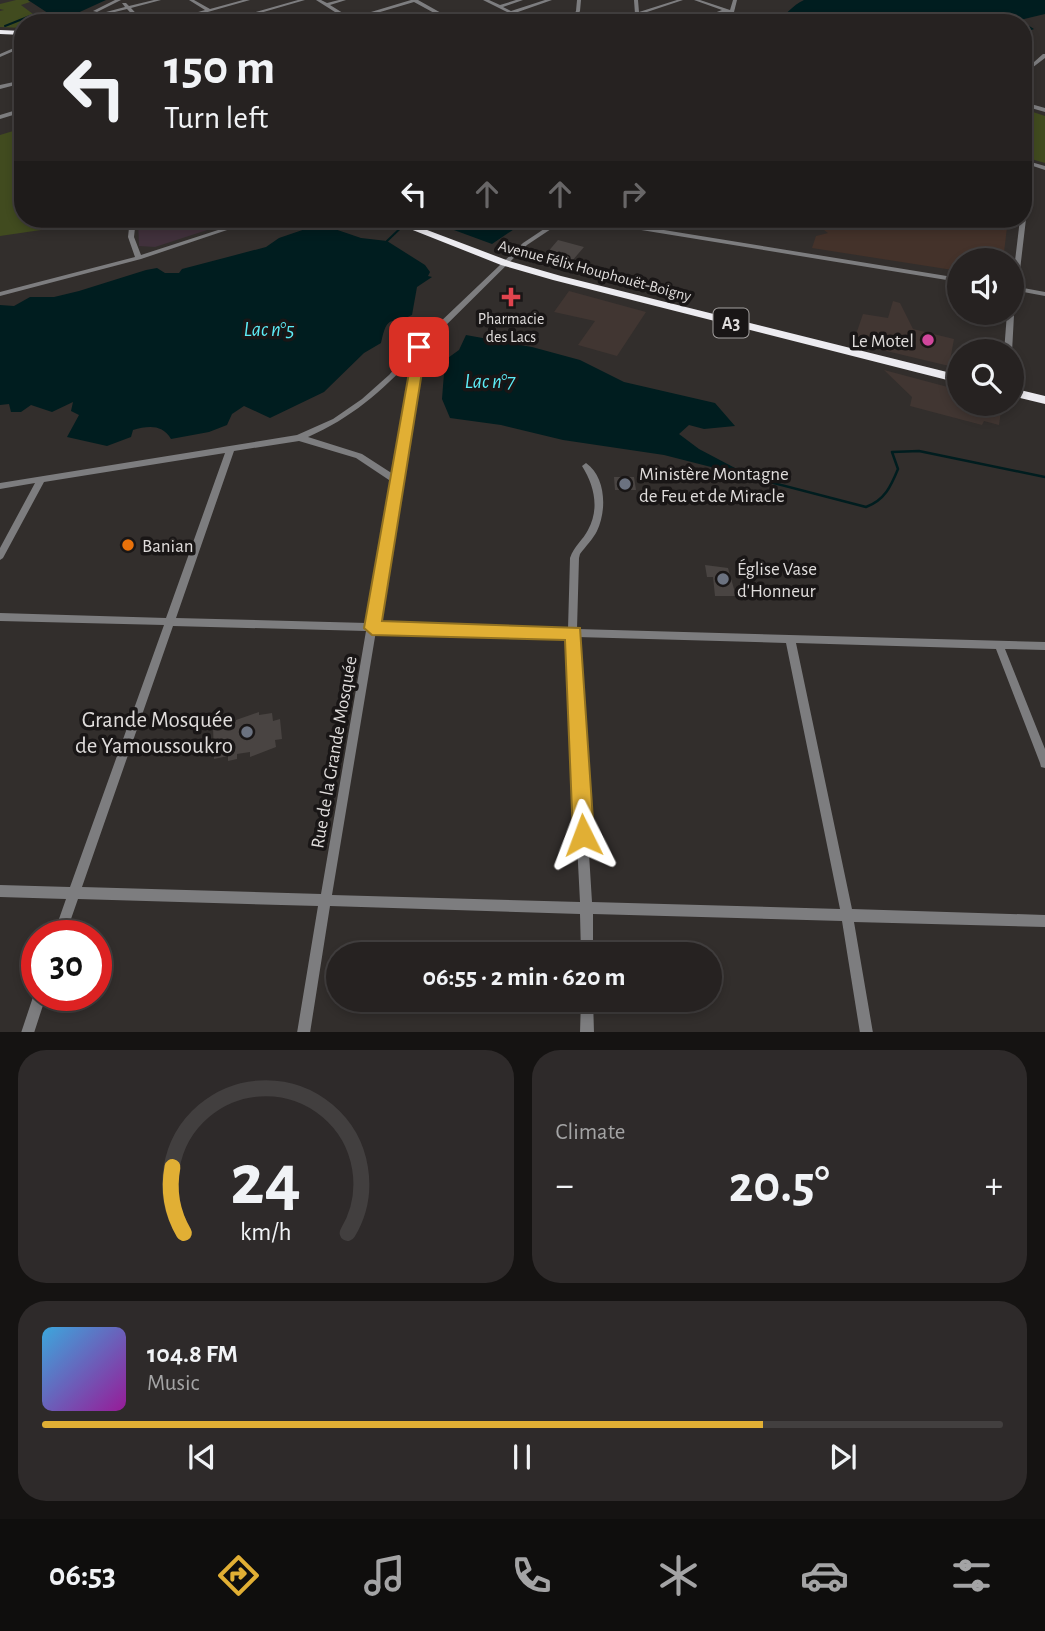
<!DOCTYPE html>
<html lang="en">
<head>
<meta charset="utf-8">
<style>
  :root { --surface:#262221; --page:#2e2a2a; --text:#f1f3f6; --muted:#a4a4a5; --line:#423f3f; --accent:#e1af34 }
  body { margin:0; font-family:"Alegreya Sans",sans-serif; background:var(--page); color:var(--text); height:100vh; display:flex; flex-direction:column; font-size:26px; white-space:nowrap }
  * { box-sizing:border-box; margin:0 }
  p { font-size:23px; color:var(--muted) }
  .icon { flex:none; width:38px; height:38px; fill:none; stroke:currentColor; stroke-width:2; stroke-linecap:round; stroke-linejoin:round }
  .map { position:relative; height:1032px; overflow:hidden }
  .drawer { display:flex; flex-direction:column; gap:18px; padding:18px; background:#151312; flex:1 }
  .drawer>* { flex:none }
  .guide { position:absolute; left:14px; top:14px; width:1018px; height:214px; border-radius:28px; box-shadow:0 4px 10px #0003,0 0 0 2px var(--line); background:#262221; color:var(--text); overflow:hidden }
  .buttons { position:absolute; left:947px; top:248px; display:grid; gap:14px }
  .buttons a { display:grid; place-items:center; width:77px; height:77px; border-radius:50%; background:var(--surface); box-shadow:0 4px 10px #0003,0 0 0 2px var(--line); font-size:35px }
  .speed { position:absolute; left:21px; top:920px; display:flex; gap:14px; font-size:35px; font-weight:700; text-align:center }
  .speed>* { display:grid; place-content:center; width:91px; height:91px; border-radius:50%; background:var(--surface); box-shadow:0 4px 10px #0003,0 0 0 2px var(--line); line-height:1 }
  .speed .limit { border:10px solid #d22; background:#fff; color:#111 }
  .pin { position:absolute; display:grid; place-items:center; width:60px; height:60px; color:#fff; margin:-30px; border-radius:14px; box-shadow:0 4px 10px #0006 }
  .me { position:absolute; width:77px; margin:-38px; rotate:357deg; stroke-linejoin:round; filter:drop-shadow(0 0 5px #0008) }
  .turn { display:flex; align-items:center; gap:24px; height:147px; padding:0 35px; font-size:32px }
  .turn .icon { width:91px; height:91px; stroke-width:2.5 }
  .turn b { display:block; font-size:49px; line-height:60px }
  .lanes { display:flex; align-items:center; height:66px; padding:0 35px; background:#0003; justify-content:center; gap:35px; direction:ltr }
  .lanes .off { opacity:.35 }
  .big { font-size:52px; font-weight:600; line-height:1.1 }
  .drawer .card { flex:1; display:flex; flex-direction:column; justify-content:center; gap:10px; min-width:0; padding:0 24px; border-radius:28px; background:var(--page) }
  .drawer .dial { align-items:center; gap:0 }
  .dial svg { height:182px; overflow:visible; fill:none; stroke:var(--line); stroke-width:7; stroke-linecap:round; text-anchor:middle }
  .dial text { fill:var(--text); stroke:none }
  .song { display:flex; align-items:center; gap:21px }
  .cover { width:84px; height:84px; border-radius:10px; background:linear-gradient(135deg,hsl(200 70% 55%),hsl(300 70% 35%)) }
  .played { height:7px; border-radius:4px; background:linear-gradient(90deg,var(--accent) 75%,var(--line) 75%) }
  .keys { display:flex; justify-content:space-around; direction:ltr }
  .heat { display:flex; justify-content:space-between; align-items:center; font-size:38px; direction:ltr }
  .drawer .tiles { flex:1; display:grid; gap:18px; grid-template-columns:1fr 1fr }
  .card:last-child { grid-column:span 2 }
  .trip { position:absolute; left:326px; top:942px; width:396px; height:70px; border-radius:35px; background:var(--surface); box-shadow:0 4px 10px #0003,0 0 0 2px var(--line); font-weight:600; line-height:70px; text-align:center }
  .menu { display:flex; height:112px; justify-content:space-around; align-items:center; background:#0f0e0d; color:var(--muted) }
  .menu .icon { width:49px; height:49px }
  .menu .on { color:var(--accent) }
  .menu b { font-size:32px; color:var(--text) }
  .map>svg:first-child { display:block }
</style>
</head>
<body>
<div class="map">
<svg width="1045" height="1033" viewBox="0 0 1045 1033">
  <rect width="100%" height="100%" fill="#322e2c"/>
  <!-- built -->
  <path fill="#413632" d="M569,291L646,312L617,356L578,345L595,321L554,312Z
    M893,301L900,303L913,329L954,339L949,366L853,343L863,314L888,318Z
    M884,370L959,390V404H986L985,408L1001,411L999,425L984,421L982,425L910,406L912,397Z"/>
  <!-- education -->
  <path fill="#44322a" d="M810,219H1008L1003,261H959V271L812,248L816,236L828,233Z"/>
  <!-- medical -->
  <path fill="#41313c" d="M138,219H241L155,247L139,246Z"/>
  <!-- green -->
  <path fill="#414b1f" d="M16,0H28L30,2L21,5L45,23H23V28L0,27V11L4,10L0,9V4Z
    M1024,109L1045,116V163L1024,157Z
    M23,128V219H116L0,236V135Z"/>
  <!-- water -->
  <path fill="#001d1f" d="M28,0H106L60,21Z
    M804,0H1045V14L1020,20L1034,29L1024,33V23H774C786,16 792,5 804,0Z
    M424,219H529L492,244Z
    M320,224L361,238L387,241L425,265L430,272L428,276L432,277L417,287L412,315C390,326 388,312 381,343L364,353L324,392L270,418L244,406L232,414L227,425L209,432L171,439C162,424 148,426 133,430L131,437L107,446L67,437L79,415L71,411L73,402L52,412L31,405L21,412H11L9,404L0,405V305L14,306L30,297H54L79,291L146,270L157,268L165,273H179L182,269L266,247L279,238Z
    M466,335L532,347L580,360L624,382L715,403L735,426L704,429L689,425L679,434L699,449L754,478L664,455L563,440L501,425L450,418L442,399L445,360L459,350Z"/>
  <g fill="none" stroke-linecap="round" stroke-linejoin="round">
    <!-- stream-far1 -->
    <path stroke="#001d1f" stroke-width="2" d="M5,26L35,14
      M387,241L410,219"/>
    <!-- stream -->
    <path stroke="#001d1f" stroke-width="2.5" d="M754,478L866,507C885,500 891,486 898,469L892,452L919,451L1045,477"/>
  </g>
  <!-- building -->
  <path fill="#494442" d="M558,240L584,247L572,261L546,254Z
    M614,477H634L636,490H615Z
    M705,565L728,568L736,596H715L713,577H707Z
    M259,712V715L272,713L273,721L280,719L282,739L275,740L276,747L250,757V752L237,754V759L228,761V756L214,759L213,725L226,723V718L235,716L236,720Z"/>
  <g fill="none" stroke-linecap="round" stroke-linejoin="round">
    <!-- minor -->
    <path fill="#7d7d7f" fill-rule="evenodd" d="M115,0H121L97,12L93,11Z
      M154,0H161L131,8L145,23H140L127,9L74,22L72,21L125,7L122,3H126L129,6Z
      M189,0H194L210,9L243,0H250L169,23H161L205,10Z
      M298,0H305L253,15L286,23H277L245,15Z
      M316,0H321L327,3L339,0H346L330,5L351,18L411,0H418L459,23H453L440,16L416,23H408L436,14L414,2L343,23H335L346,19Z
      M483,0H489L500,5L516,0H523L503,7L511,11L545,0H552L515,13L535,23H529L511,14L483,23H476L507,12Z
      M577,0H581L580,11L573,23H569L576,11Z
      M634,0H638L639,12L677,0H683L641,14L657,23H651L637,16L616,23H609L635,14Z
      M694,0H700L730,10L733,0H737L734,12L736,13L734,14L733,18L748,23H740L732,20L731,23H727L729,13L727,12L695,23H688L722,10Z
      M23,44V47L0,57V54Z
      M1043,54H1045V58L1024,74V71Z
      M23,80V83L0,89V85Z
      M1024,102L1045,108V112L1024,106Z
      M23,108V112L0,119V115Z
      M1024,160L1045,166V170L1033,166L1027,212L1024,214V190L1027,165L1024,164Z
      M1024,217L1026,219L1018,287L1045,292V296L1018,291L1014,315L1012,352H1004L1007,313H1012V286L1020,219H1024Z
      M130,219H136L134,237L141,255L252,219H260L141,259L0,296V292L135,257L128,237Z
      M559,219H566L527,245L423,348L377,623L568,629L570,558C574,546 583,540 588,530C600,508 594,485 582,466L586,463C606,477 607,510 597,531C593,539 586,546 580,554L579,558L577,629L1045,642V650L1005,649L1045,749V768L1041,767L1040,763L996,649L796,643L852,909L1045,915V927L854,922L873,1033H860L842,921L593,914V954H581L580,914L330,906L310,1033H297L318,906L78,899L65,936H53L66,899L0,897V885L70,887L164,625L0,621V613L166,618L225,453L44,482L3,558L0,560V548L35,483L0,489V483L297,435L333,419L362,399L389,375L416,345L523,243ZM414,357L393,474L362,454L308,437C351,418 381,392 414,357ZM299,441L356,458L392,482L367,623L176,618L234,451ZM173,626L366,631L321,894L82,887ZM376,631L568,637L570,708L580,902L332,895ZM577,637L786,643L840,909L592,902L580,708Z
      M583,219H596L959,278V282L586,221Z
      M35,991H37V996H46L34,1033H21Z
      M581,999H593L594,1033H580Z"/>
    <!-- highway -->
    <path fill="#ecebf0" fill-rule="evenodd" d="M0,30L23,31V35L0,34Z
      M385,219H398L509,261L561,276L959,375V383L553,280L501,265Z
      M1012,388L1045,396V404L1012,396Z"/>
  </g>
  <!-- route -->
  <path fill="#e1af34" stroke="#927222" stroke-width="2" d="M414,344L426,347L382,621L580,628L594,835L591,842L583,845L576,842L573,835L565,640L372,635L364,628Z"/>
  <!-- markers -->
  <path fill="#e0444e" stroke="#191616" stroke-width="2.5" d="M507.5 286.5h7v7h7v7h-7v7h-7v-7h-7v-7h7z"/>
  <circle fill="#d1479c" stroke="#191616" stroke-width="2.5" cx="928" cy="340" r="7"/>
  <g fill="#6b7280" stroke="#191616" stroke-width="2.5">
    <circle cx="625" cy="484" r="7"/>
    <circle cx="723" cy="579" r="7"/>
    <circle cx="247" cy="732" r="7"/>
  </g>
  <circle fill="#e8710a" stroke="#191616" stroke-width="2.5" cx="128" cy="545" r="7"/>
  <g text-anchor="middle" stroke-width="7" stroke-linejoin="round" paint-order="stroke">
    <!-- far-street labels -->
    <g font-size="16" fill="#dfdcdb" stroke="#191616">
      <text transform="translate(595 270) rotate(15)" y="6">Avenue Félix Houphouët-Boigny</text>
    </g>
    <!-- far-poi labels -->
    <g font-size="16" fill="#dfdcdb" stroke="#191616">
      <text x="511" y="324">Pharmacie<tspan x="511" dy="18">des Lacs</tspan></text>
    </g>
    <!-- shield labels -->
    <rect fill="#191616" stroke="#a4a1a0" stroke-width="2" x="713.5" y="308.5" width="35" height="29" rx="5"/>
    <g font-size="18" font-weight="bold" fill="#dfdcdb">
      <text x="731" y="329">A3</text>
    </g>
    <!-- poi labels -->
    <g font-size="19" fill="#dfdcdb" stroke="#191616" text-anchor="start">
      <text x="914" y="347" text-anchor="end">Le Motel</text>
      <text x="639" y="480">Ministère Montagne<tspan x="639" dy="22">de Feu et de Miracle</tspan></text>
      <text x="142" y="552">Banian</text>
      <text x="737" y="575">Église Vase<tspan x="737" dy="22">d'Honneur</tspan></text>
    </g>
    <!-- street labels -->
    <g font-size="19" fill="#dfdcdb" stroke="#191616">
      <text transform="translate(333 752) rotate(-80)" y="7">Rue de la Grande Mosquée</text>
    </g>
    <!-- water labels -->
    <g font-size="21" font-style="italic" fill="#5dedf7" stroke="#191616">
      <text x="269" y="336">Lac n°5</text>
      <text x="490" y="388">Lac n°7</text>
    </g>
    <!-- near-poi labels -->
    <g font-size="23" fill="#dfdcdb" stroke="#191616" text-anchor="end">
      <text x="233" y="727">Grande Mosquée<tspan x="233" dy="26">de Yamoussoukro</tspan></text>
    </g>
  </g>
</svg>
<div class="buttons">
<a><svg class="icon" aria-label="sound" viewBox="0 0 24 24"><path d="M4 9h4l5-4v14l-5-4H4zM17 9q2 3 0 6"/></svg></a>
<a><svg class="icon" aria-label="search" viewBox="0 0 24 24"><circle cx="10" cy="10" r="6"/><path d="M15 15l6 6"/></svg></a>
</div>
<div class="speed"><div class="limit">30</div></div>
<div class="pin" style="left:419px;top:347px;background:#d93025"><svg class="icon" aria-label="arrive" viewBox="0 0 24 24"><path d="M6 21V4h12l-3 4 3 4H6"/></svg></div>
<svg class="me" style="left:583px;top:835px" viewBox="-20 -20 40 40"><path d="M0-17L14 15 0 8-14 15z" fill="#e1af34" stroke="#fff" stroke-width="4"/></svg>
<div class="trip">06:55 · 2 min · 620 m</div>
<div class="guide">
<div class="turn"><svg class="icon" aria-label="left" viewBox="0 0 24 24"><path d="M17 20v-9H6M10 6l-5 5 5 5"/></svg><div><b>150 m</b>Turn left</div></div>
<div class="lanes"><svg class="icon" aria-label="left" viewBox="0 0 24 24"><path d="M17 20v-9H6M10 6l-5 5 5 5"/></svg><svg class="icon off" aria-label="ahead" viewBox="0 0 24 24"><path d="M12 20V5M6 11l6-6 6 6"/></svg><svg class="icon off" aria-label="ahead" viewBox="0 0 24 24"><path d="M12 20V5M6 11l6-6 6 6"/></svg><svg class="icon off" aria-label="right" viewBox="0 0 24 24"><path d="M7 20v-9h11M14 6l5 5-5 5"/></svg></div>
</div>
</div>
<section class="drawer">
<div class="tiles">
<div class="card dial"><svg viewBox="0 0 100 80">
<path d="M14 69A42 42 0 1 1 86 69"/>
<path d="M14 69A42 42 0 0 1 9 40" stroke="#e1af34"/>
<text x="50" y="56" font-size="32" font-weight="700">24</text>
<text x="50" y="72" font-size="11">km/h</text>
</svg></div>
<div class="card"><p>Climate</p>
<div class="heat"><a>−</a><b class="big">20.5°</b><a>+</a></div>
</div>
<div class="card">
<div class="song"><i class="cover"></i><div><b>104.8 FM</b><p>Music</p></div></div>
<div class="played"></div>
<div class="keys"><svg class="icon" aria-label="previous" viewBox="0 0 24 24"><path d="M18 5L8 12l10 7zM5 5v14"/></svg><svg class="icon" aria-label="pause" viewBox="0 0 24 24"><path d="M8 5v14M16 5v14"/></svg><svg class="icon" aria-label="next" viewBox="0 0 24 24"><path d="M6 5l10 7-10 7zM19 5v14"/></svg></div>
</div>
</div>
</section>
<nav class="menu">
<b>06:53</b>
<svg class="icon on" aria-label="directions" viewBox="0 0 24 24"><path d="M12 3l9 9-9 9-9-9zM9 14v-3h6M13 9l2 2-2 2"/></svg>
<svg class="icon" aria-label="music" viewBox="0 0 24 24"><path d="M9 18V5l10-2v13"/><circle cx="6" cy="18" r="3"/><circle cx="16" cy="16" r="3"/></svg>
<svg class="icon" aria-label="phone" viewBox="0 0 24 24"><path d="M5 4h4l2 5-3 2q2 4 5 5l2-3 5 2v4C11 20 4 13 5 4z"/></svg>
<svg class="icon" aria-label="climate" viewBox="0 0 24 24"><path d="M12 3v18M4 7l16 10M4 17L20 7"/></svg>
<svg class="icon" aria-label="car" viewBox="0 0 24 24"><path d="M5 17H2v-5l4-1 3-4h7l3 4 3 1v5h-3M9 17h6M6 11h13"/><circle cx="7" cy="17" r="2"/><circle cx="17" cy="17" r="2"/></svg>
<svg class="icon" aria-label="filters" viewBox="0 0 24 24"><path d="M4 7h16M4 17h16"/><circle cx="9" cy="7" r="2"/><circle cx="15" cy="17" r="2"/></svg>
</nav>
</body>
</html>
